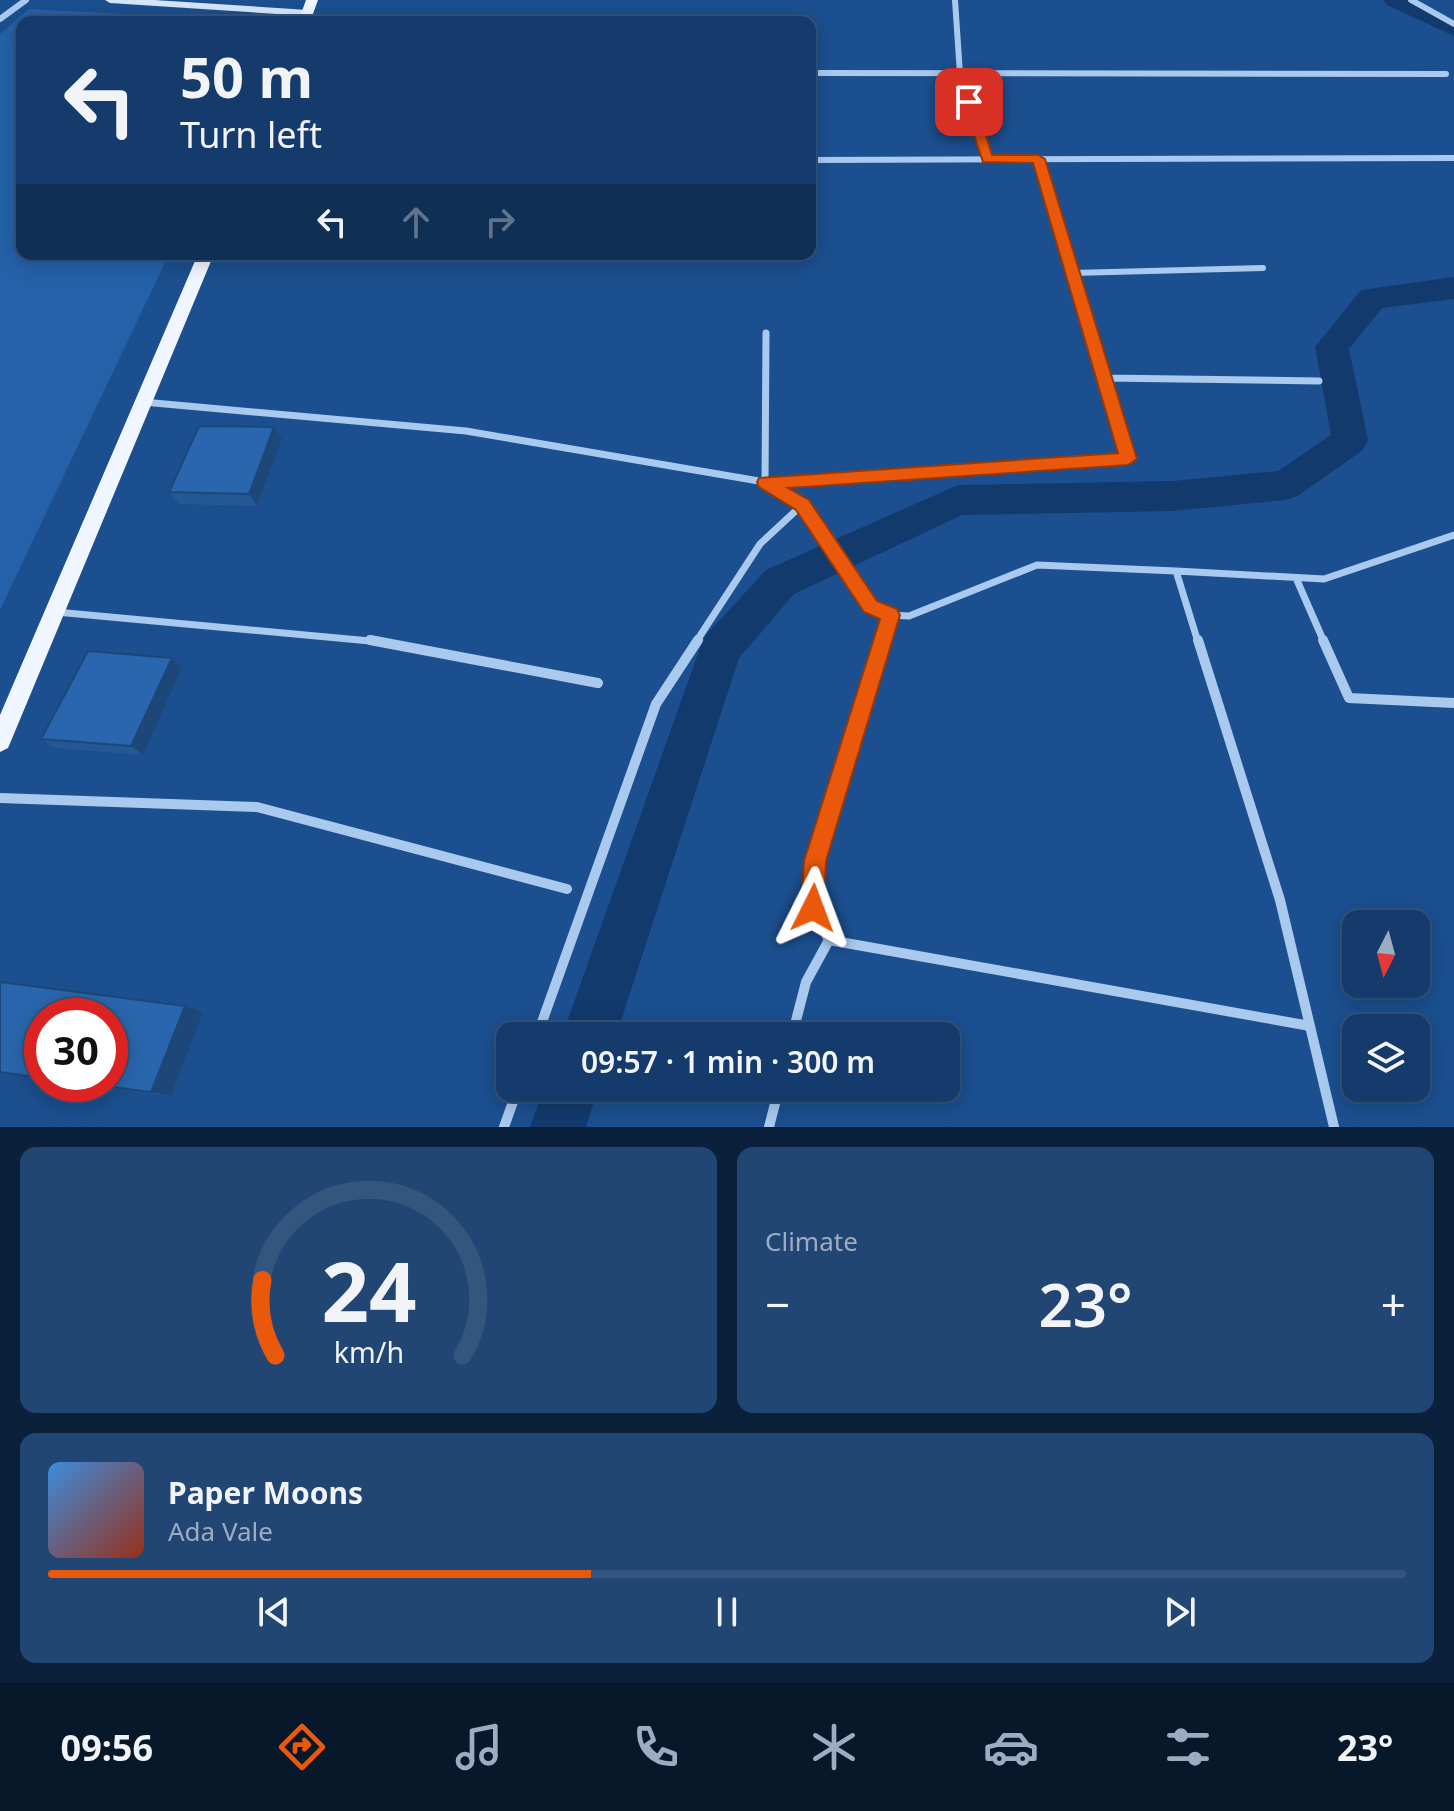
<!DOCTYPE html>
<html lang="en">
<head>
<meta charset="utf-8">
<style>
  :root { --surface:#143b6b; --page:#214673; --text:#f1f3f6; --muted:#9dadc1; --line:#33557e; --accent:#ea580c }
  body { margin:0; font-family:"Noto Sans",sans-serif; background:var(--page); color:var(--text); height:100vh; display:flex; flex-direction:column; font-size:30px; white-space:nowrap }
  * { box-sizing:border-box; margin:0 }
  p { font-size:26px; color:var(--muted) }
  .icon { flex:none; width:44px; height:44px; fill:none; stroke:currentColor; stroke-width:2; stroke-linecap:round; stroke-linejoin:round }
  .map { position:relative; height:1127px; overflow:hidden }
  .panel { display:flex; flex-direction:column; gap:20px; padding:20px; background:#0b203b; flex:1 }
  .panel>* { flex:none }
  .top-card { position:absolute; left:16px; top:16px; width:800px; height:244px; border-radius:16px; box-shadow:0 4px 20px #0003,0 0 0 2px var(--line); background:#143b6b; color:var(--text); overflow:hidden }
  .needle { width:52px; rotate:186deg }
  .controls { position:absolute; left:1342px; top:910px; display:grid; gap:16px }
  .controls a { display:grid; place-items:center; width:88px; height:88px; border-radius:16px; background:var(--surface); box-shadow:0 4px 20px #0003,0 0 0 2px var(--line); font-size:40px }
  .speed { position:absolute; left:24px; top:998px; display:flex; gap:16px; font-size:40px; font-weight:700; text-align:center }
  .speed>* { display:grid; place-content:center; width:104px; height:104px; border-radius:50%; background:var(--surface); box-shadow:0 4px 20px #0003,0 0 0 2px var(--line); line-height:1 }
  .speed .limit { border:12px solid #d22; background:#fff; color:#111 }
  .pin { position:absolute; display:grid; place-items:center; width:68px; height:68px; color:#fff; margin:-34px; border-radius:16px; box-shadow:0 4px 12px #0006 }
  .me { position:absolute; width:88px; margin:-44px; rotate:3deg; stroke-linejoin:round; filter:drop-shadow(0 0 6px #0008) }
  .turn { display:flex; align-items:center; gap:28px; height:168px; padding:0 32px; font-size:36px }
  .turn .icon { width:104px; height:104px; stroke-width:2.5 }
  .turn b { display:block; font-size:56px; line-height:68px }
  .lanes { display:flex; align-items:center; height:76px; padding:0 32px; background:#0003; justify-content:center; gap:40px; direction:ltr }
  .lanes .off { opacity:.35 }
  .big { font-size:60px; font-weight:600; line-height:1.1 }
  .panel .tile { flex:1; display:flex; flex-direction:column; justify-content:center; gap:12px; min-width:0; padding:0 28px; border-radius:16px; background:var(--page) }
  .panel .dial { align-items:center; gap:0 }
  .dial svg { height:208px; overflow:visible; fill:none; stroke:var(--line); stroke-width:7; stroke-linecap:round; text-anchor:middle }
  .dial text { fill:var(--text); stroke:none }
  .song { display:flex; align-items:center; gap:24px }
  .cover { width:96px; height:96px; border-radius:12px; background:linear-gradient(135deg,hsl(210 70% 55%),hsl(10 70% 35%)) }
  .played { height:8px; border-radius:4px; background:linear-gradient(90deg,var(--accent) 40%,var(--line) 40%) }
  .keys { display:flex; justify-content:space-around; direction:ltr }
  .heat { display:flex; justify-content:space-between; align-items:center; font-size:44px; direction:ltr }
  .panel .tiles { flex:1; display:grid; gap:20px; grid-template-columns:1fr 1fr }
  .tile:last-child { grid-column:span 2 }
  .trip { position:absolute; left:496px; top:1022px; width:464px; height:80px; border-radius:16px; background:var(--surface); box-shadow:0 4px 20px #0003,0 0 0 2px var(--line); font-weight:600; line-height:80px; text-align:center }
  .tab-bar { display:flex; height:128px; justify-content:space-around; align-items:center; background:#08182b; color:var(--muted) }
  .tab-bar .icon { width:56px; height:56px }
  .tab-bar .active { color:var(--accent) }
  .tab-bar b { font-size:36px; color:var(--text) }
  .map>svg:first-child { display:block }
</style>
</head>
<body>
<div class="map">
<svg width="1454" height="1127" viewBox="0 0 1454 1127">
  <rect width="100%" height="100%" fill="#1b4f8f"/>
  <!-- green -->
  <path fill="#2461a8" d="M29,9L274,22H22V254H169L0,610V34Z"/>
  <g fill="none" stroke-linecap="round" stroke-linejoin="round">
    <!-- canal -->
    <path fill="#123a6d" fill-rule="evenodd" d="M1383,0H1414L1454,20V36L1387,5Z
      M1454,277V299L1382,308L1349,349L1368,440L1363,450L1299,495L1286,500L1173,511L962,515L794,594L739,658L616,1036H562L700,648L706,635L766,570L958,485L1173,481L1278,471L1331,435L1315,347L1361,290Z
      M544,1088H598L586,1127H530Z"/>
    <!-- street-far2 -->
    <path stroke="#a9c9ee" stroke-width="6" d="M955,0L960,74L987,159
      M1411,0L1454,24
      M0,19L26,0
      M810,73L1446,74
      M1038,159L1073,276
      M810,160L1454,158
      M1073,273L1263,268"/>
    <!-- street-far1 -->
    <path stroke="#a9c9ee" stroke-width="7" d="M766,333L765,482L1128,459L1073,274
      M1105,378L1319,381
      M143,402L466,431L765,482L802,505L871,607L890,615L909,616L1037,565L1176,571L1198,642
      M1176,571L1324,579L1454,535
      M1296,578L1324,642
      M56,612L381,642
      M696,642L760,544L802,505
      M882,642L890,615"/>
    <!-- street -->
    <path stroke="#a9c9ee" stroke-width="10" d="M370,640L598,683
      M882,640L815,861L813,908L829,940L1310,1026
      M1198,640L1280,900L1334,1127
      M1323,640L1349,698L1454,703
      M0,798L257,807L567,889
      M537,1036L656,704L698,640
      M792,1036L806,982L829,940
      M504,1127L518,1088
      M769,1127L779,1088"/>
    <!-- secondary -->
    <path fill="#d6e6fa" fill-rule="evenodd" d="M105,0H154L308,10L313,13L308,16L110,3Z"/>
    <!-- primary -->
    <path fill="#f0f6ff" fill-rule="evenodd" d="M306,0H318L310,22H298Z
      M198,254H214L11,741L8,748L0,752V715Z"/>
  </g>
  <!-- wall -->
  <path fill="#245895" d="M274,427L282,439L257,506L179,504L169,492Z
    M182,668L143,755L54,748L41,739Z
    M0,982L185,1006L203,1012L171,1096L81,1084H110L42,1016V1079L0,1073Z"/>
  <!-- shaded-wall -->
  <path fill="#1d4779" d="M274,427L282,439L257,506L249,494Z
    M172,658L182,668L143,755L131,746Z
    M185,1006L203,1012L171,1096L151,1092Z"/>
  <!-- building -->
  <path fill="#2a66ad" stroke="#1d4779" stroke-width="2" d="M199,426L274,427L249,494L169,492Z
    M88,651L172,658L131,746L41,739Z
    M0,982L185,1006L151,1092L89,1084H110V1016H42V1078L0,1072Z"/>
  <!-- route -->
  <path fill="#ea580c" stroke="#983908" stroke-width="2" d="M969,99L976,102L992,155H1038L1045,159L1137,459L1128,465L788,488L809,500L877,601L897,609L900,615L826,861L824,908L821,916L813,919L805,916L801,908L804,861L880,619L864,612L796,510L759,487L757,482L759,478L1118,453L1033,163L983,162L963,102Z"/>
</svg>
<div class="controls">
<a><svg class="needle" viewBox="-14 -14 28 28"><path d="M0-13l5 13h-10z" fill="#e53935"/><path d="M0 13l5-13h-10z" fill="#9dadc1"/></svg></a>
<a><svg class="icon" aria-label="layers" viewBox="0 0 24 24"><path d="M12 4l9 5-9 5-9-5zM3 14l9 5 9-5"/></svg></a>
</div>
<div class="speed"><div class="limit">30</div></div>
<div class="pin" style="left:969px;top:102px;background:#d93025"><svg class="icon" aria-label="arrive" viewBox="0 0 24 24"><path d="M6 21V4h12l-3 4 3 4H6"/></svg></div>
<svg class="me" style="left:813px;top:908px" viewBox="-20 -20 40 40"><path d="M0-17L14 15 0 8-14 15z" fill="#ea580c" stroke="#fff" stroke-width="4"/></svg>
<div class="trip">09:57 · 1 min · 300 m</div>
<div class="top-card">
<div class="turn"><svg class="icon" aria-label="left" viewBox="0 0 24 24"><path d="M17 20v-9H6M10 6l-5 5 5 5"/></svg><div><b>50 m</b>Turn left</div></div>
<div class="lanes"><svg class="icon" aria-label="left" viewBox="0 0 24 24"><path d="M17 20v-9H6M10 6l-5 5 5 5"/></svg><svg class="icon off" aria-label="ahead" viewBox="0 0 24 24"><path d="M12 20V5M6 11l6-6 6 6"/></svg><svg class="icon off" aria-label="right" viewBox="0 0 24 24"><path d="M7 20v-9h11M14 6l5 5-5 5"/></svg></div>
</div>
</div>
<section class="panel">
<div class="tiles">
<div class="tile dial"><svg viewBox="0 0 100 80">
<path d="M14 69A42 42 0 1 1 86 69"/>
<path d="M14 69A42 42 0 0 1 9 40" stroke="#ea580c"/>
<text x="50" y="56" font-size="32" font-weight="700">24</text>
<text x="50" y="72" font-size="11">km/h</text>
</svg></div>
<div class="tile"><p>Climate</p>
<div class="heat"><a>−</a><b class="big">23°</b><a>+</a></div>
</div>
<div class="tile">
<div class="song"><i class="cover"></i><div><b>Paper Moons</b><p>Ada Vale</p></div></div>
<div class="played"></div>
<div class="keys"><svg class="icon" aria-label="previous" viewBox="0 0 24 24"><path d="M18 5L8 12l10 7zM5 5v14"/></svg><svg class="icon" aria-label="pause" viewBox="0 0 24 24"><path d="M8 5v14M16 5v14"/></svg><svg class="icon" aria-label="next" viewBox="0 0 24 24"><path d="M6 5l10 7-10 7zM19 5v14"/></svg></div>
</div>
</div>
</section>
<nav class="tab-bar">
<b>09:56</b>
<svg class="icon active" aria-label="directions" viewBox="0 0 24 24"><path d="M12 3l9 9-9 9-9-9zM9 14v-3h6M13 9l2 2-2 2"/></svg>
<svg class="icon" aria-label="music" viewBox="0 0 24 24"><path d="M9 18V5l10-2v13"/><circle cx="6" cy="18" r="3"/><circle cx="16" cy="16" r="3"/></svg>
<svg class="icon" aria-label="phone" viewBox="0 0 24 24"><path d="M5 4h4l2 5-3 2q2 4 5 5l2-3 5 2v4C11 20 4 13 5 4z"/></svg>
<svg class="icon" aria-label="climate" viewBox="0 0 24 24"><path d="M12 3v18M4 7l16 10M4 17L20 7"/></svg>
<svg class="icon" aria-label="car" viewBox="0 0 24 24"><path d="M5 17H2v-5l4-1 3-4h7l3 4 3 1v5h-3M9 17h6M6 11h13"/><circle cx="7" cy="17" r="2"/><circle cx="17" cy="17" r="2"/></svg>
<svg class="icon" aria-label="filters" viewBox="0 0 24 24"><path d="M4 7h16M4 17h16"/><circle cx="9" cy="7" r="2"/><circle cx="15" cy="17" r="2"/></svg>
<b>23°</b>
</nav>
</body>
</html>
